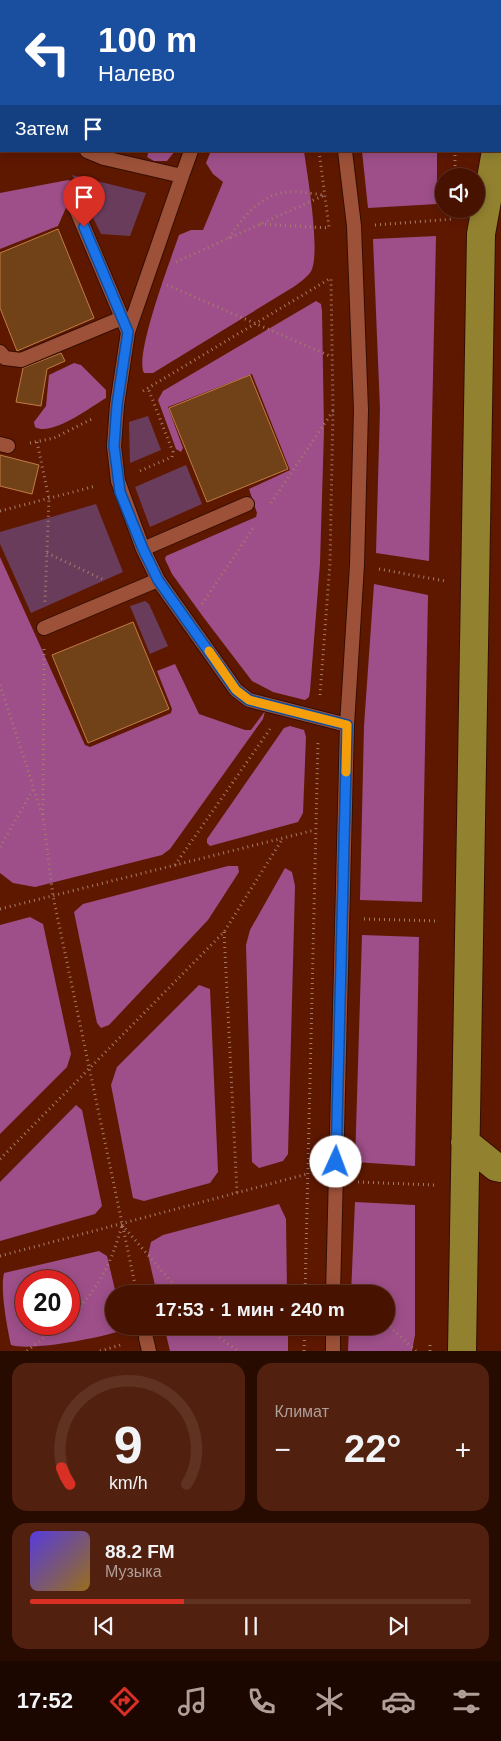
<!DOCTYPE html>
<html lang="ru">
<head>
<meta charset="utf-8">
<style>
  :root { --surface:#471200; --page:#51200f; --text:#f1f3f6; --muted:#b09e99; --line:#5f3222; --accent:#d93025 }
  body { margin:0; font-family:Helvetica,sans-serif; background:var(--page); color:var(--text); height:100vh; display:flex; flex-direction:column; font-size:19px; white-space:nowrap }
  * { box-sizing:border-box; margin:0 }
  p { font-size:16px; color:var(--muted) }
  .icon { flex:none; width:28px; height:28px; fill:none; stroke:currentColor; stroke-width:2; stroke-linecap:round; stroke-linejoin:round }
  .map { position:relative; height:1351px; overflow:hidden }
  .side { display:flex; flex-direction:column; gap:12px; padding:12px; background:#270a00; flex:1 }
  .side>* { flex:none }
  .hud { position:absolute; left:0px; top:0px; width:501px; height:152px; box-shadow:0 2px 12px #0003,0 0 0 1px var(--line); background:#1a4fa0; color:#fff; overflow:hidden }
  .tools { position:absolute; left:435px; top:168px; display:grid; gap:10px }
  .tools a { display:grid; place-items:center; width:50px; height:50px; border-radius:50%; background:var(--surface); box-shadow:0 2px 12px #0003,0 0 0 1px var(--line); font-size:25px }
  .speed { position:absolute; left:15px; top:1270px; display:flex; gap:10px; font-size:25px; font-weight:700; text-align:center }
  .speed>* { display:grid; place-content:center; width:65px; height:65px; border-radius:50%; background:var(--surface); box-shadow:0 2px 12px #0003,0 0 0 1px var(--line); line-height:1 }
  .speed .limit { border:8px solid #d22; background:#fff; color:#111 }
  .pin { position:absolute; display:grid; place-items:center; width:42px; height:42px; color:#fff; margin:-51px -21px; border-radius:50% 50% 50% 0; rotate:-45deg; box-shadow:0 0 5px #0007 }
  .pin .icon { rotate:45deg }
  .me { position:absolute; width:55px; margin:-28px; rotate:2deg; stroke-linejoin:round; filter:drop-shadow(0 0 4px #0008) }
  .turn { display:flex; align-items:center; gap:18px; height:105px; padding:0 15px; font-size:22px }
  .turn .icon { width:65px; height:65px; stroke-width:2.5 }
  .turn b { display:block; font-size:35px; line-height:42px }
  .then { display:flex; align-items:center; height:48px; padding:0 15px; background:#0003; gap:10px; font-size:19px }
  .big { font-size:38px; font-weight:800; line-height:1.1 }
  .side .widget { flex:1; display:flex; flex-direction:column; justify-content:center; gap:8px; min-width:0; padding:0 18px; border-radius:15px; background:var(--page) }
  .side .dial { align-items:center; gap:0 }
  .dial svg { height:130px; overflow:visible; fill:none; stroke:var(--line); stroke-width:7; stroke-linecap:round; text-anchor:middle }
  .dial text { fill:var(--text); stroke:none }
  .song { display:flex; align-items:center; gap:15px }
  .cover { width:60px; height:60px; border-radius:8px; background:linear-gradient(135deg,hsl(250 70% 55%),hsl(40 70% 35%)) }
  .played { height:5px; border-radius:2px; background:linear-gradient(90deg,var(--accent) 35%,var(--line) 35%) }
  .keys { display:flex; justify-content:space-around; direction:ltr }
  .heat { display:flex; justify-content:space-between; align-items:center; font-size:28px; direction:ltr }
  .side .tiles { flex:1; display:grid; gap:12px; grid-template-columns:1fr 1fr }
  .widget:last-child { grid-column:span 2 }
  .trip { position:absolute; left:105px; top:1285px; width:290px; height:50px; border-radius:25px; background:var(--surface); box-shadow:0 2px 12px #0003,0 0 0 1px var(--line); font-weight:800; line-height:50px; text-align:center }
  .tab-bar { display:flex; height:80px; justify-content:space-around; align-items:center; background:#1c0700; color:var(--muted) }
  .tab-bar .icon { width:35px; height:35px }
  .tab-bar .selected { color:var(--accent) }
  .tab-bar b { font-size:22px; color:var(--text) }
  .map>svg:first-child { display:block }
</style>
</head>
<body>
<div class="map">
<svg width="501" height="1351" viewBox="0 0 501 1351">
  <rect width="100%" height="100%" fill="#5f1800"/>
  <!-- green -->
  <path fill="#693c5c" d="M72,175L146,193L130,236L101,234Z
    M148,416L161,450L130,463L129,422Z
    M186,465L202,504L150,527L135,487Z
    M96,504L123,572L31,613L0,544V532Z
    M145,601L149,604L168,646L150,654L130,606Z"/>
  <!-- forest -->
  <path fill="#9e4f89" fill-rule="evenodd" d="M320,0H437V1H320Z
    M149,151H175L167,161H154L147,157Z
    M211,151H304C307,174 322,257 310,273C306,278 300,282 295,286L153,373H144C134,355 171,259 179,235L191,230H203L223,182L213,174L206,163Z
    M362,151H437V204L368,208Z
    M68,180L76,182L85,201L75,200L68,203L58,226L0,249V193Z
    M436,236L429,561L376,553L380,409L373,239Z
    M316,301L321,304L322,311L324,431L320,563L310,691L309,697L305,700L273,692L252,681L204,618L172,574L165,559L166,556L256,517L257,513L249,489L290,470L252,374L168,407L183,448L181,452L176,449L158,400L163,391Z
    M74,363L81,365L106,390V398C91,407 51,437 35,427L34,422L46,406L49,375Z
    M0,557L85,745L90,747L171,713L172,709L157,671L175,664L199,714L245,730H251L265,711L263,719L170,849L162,855L35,887L13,883L0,873Z
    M374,584L428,595L422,902L360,900L364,726Z
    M290,726L304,730L306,737L303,813L298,822L210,846L207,843V839L284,728Z
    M228,866H238L239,872L208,920L109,1025L101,1028L97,1023L74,912L83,904Z
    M285,868L292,872L295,886L288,1154L283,1161L259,1168L252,1162L246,945L250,930Z
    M30,917L43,924L71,1054L67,1067L0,1134V925Z
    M362,935L419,937L415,1166L355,1162Z
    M199,985L210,989L218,1172L210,1183L144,1201L133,1198L111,1085L117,1067Z
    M76,1105L82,1110L102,1206L95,1214L0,1241V1182Z
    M355,1202L415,1205V1335L412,1351H348L349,1326H386V1294H351Z
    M279,1204L286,1219L287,1294H157L148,1255L151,1242L163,1235Z
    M99,1251L107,1256L116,1294H114V1326H124L117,1332C93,1339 31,1351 11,1345C7,1327 0,1289 4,1273ZM26,1281H69V1324H26Z
    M164,1326H288V1351H170Z"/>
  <!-- building -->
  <path fill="#714117" stroke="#bf7d47" d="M58,229L94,318L17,351L0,308V253Z
    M61,353L65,361L47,369L41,406L16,402L23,368Z
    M250,375L288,469L207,502L169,408Z
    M0,455L39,465L32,494L0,486Z
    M133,622L169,709L88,743L52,655Z"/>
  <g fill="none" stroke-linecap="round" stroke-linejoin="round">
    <!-- lane casing -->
    <g stroke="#340e03" stroke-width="16">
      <path id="lane" d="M208,0L209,1
        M297,0L298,1
        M0,58L1,60
        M87,151L104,158L182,176L128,332L117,405L114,446L118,481L143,549L158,580L236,690L249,700L347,725
        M182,176L191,151
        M76,209L128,332
        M0,352L5,358L21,360L122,318
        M0,444L8,446
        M143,549L247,504
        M44,628L158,580
        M333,1294L347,725L357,565L361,410L354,226L345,151
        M146,1338L149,1351
        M333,1351V1326"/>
    </g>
    <!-- highway casing -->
    <g stroke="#340e03" stroke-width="30">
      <path id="highway" d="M500,130L501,125
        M465,1142L496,1167L501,1168
        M462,1351L481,234L496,151"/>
    </g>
    <!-- path -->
    <path stroke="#a67b6c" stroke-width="3" stroke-dasharray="1 4" stroke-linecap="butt" d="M267,0V1
      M455,1L456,0
      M319,151L329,227
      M455,176V151
      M260,224L329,228
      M375,225L454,219
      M229,238C243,217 262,193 289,192C300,191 313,194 324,195
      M176,262L325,195
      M167,285L332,357
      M143,391L331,278
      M37,442L49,499L45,602
      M30,443L54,438L94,418
      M140,471L172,457L173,452L148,388
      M271,503L333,411
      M0,511L96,486
      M47,553L102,579
      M379,569L445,581
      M202,604L254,527
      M44,649L43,817L53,896L137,1294
      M0,685L42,814
      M320,695L330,563L333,410L331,279
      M0,847L33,790
      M175,865L270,729
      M0,909L315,830
      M364,919L438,921
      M224,932L237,1193
      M0,1159L224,932L283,838
      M358,1182L434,1185
      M122,1225L182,1294
      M0,1256L307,1174
      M305,1294L318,741
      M69,1317C98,1291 112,1262 122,1225
      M386,1323L416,1351
      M210,1326L219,1337L238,1351
      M27,1351L61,1324
      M100,1351L124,1344
      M304,1351L305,1326
      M430,1351V1342"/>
    <!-- lane -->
    <use href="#lane" stroke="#9d5139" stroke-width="14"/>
    <!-- highway -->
    <use href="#highway" stroke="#928230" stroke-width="28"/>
  </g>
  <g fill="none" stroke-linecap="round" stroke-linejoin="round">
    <!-- route casing -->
    <g stroke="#114b97" stroke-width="12">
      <path id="route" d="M84,227L128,332L117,405L114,446L120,492L143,549L158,580L236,690L249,700L347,725L336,1162"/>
    </g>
    <!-- route -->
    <use href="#route" stroke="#1a73e8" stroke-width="9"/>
    <!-- slow -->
    <path stroke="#f59e0b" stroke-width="9" d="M209,651L236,690L249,700L347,725L346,772"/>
  </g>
</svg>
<div class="tools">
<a><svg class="icon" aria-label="sound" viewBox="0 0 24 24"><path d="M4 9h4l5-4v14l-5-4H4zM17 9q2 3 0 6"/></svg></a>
</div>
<div class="speed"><div class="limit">20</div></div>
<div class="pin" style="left:84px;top:227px;background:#d93025"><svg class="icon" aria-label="arrive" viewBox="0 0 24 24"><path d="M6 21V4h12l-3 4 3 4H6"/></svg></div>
<svg class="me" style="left:336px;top:1162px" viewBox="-20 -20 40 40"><circle r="19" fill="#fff"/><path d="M0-13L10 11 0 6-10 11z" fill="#1a73e8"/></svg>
<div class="trip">17:53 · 1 мин · 240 m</div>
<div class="hud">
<div class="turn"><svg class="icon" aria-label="left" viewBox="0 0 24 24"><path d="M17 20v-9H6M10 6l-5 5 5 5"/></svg><div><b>100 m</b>Налево</div></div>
<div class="then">Затем<svg class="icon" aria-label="arrive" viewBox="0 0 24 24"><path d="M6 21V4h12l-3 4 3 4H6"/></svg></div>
</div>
</div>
<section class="side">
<div class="tiles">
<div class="widget dial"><svg viewBox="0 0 100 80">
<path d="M14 69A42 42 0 1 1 86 69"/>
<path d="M14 69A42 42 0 0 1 9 59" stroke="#d93025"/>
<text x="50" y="56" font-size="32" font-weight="700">9</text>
<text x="50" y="72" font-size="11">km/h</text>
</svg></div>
<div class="widget"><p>Климат</p>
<div class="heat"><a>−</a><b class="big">22°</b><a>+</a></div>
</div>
<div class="widget">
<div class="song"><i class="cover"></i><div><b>88.2 FM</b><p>Музыка</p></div></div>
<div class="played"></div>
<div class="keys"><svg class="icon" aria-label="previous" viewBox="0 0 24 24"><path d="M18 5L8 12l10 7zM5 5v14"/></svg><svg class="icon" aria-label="pause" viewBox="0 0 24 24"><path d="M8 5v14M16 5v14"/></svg><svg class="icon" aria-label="next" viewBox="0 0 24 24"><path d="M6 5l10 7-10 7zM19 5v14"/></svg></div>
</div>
</div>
</section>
<nav class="tab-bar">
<b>17:52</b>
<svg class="icon selected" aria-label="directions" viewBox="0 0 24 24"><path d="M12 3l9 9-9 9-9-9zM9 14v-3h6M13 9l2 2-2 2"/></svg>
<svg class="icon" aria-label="music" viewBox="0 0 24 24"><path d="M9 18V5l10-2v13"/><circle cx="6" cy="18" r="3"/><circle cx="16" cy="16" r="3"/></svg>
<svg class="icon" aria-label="phone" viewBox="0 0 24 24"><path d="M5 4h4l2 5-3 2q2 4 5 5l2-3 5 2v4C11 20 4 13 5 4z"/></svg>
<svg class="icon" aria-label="climate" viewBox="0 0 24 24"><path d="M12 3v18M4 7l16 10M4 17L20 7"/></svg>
<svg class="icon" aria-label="car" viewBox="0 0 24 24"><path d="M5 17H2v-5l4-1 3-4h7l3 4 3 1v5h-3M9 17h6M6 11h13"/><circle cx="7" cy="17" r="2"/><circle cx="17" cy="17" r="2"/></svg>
<svg class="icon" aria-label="filters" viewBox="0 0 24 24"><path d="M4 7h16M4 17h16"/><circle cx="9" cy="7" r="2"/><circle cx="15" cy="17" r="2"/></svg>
</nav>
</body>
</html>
